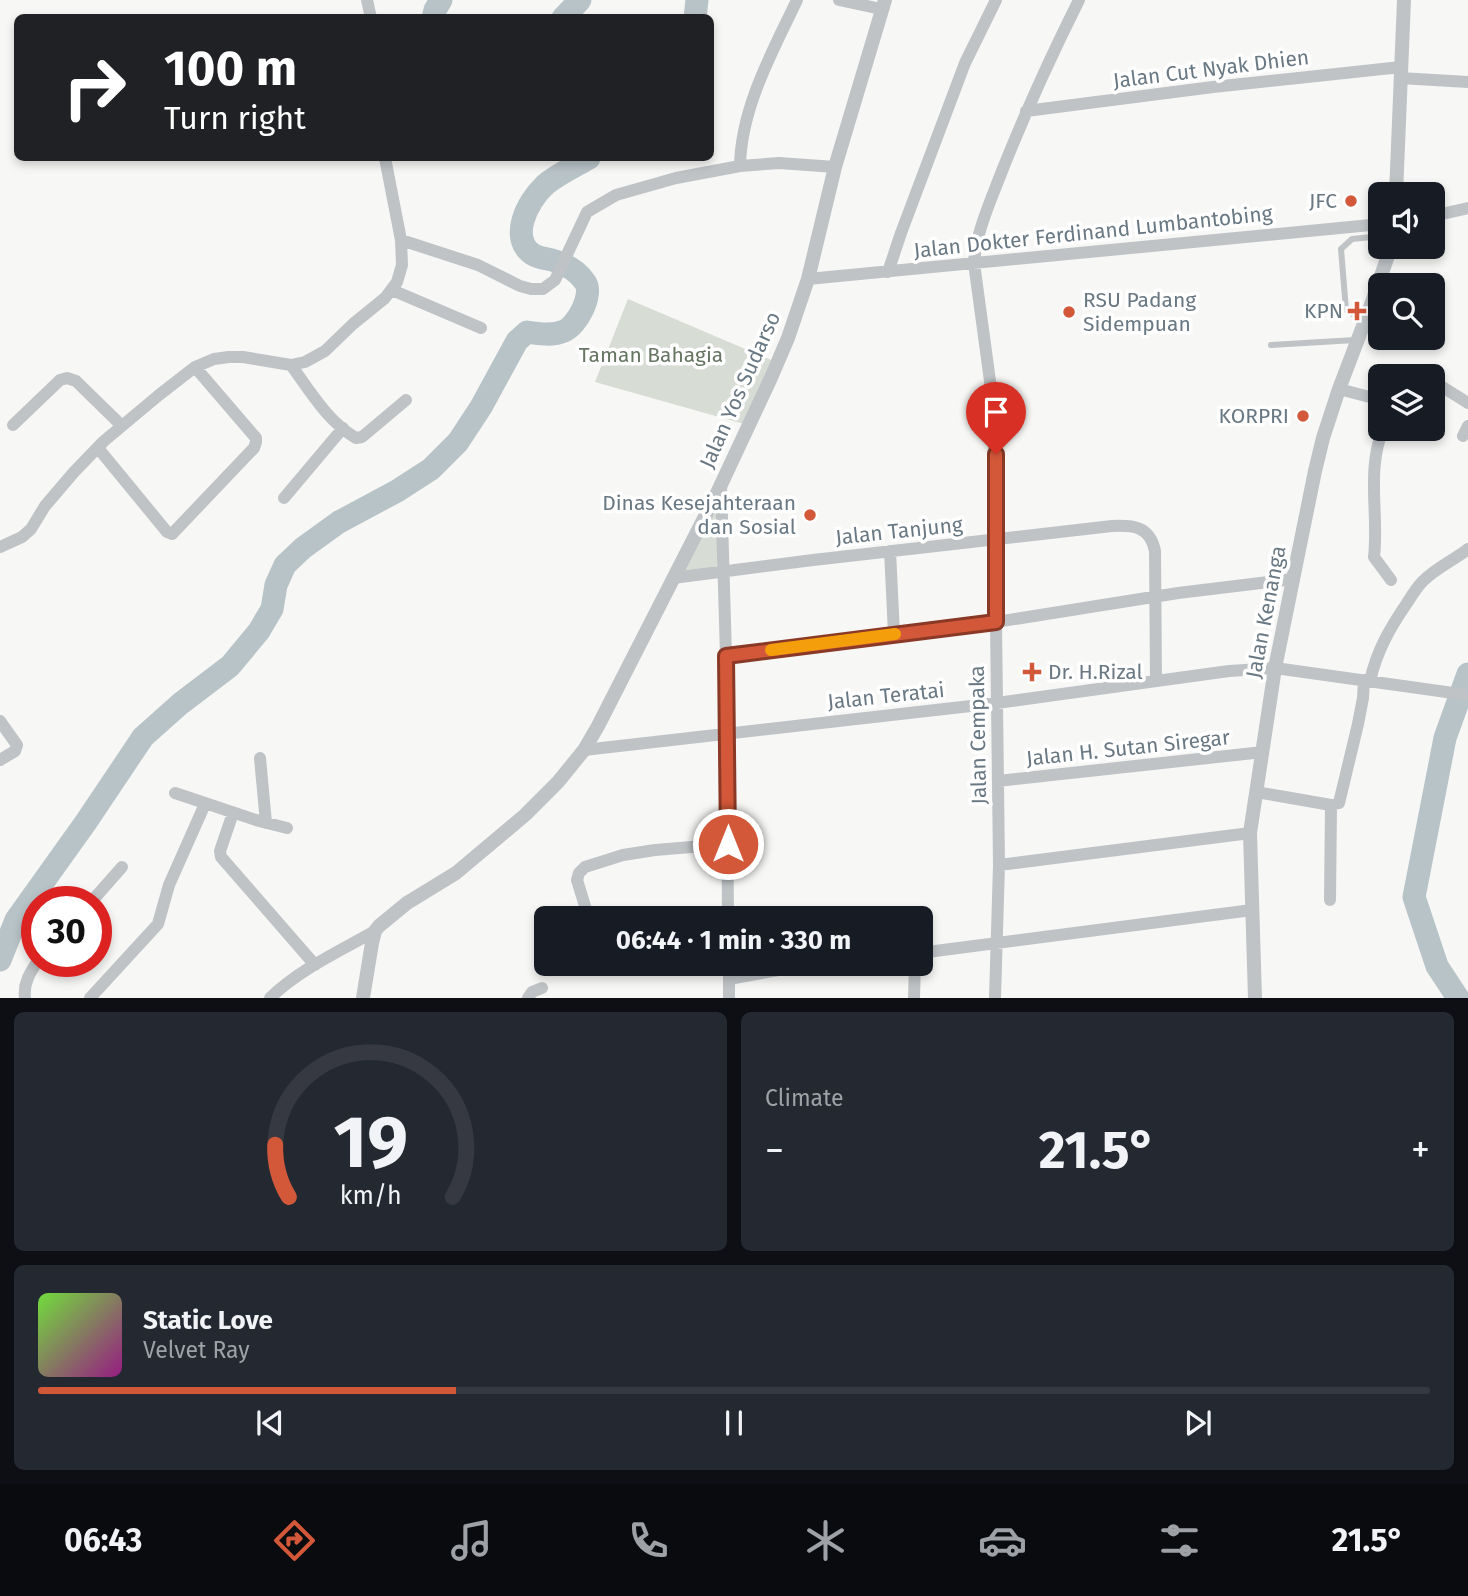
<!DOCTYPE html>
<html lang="en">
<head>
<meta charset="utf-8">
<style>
  :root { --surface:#171b24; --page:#242831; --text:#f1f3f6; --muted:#9ea1a6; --line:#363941; --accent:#d35839 }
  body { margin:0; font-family:"Fira Sans",sans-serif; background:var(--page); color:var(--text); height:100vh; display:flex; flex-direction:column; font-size:26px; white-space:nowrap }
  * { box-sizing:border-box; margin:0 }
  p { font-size:23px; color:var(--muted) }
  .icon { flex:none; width:38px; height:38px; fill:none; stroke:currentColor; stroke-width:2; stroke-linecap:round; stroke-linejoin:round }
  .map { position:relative; height:998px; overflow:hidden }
  .details { display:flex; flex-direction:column; gap:14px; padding:14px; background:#0d0f14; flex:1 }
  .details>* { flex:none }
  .hud { position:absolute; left:14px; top:14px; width:700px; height:147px; border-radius:10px; box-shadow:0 4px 10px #0003; background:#202124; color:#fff; overflow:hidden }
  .fabs { position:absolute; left:1368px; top:182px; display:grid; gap:14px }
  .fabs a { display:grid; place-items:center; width:77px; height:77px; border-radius:10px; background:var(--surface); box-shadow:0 4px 10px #0003; font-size:35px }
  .speed { position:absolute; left:21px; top:886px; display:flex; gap:14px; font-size:35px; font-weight:700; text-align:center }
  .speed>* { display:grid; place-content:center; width:91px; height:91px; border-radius:50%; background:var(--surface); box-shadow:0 4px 10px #0003; line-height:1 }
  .speed .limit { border:10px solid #d22; background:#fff; color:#111 }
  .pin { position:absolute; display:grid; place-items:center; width:60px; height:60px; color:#fff; margin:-72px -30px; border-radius:50% 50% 50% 0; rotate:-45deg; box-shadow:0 0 7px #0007 }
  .pin .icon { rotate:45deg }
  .me { position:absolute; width:77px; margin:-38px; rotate:0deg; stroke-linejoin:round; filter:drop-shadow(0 0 5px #0008) }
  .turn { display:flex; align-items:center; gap:24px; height:147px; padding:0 35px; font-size:32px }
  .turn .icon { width:91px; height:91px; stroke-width:2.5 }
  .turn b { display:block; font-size:49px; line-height:60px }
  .big { font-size:52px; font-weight:700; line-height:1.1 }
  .details .widget { flex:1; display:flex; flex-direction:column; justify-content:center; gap:10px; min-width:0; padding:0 24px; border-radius:10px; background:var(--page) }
  .details .dial { align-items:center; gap:0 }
  .dial svg { height:182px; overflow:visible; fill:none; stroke:var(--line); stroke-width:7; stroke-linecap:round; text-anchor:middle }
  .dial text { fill:var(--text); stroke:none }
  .song { display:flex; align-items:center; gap:21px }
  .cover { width:84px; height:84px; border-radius:10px; background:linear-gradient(135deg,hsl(100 70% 55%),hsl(310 70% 35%)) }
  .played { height:7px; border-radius:4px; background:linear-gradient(90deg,var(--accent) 30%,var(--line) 30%) }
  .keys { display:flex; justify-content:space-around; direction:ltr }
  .heat { display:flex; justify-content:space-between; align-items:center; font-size:38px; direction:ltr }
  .details .tiles { flex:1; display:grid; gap:14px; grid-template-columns:1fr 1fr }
  .widget:last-child { grid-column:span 2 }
  .trip { position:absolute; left:534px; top:906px; width:399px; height:70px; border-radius:10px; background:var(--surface); box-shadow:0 4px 10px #0003; font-weight:700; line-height:70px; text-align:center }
  .tabs { display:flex; height:112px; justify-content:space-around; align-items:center; background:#090b0e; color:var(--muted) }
  .tabs .icon { width:49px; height:49px }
  .tabs .current { color:var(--accent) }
  .tabs b { font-size:32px; color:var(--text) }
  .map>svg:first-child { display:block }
</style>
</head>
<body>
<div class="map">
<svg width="1468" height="998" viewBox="0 0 1468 998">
  <rect width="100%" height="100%" fill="#f7f7f5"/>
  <!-- green -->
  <path fill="#d7dcd4" d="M628,299L771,360L744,424L595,382Z
    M718,492L721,570L677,575Z"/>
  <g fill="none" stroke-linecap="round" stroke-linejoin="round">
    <!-- river -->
    <path stroke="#b8c3c7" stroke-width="23" d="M433,18L435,10L441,0
      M563,18L580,0
      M695,18L697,0
      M0,960L16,920L86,822L143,737L180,704L230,666L259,631L272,609L276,585L285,565L303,548L339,522L397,491L431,469L458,442L481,407L517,341L527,332C539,334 553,336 564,331C577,326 594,294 585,282C578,271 567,265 555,261C548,258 541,259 534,255C508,240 527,202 544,186C553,177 577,165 589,158
      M1458,998L1437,966L1414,897L1445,738L1468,674"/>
    <!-- service -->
    <path stroke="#bfc3c6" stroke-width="6" d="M1364,321L1346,310L1341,249L1352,239L1381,236
      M1271,345L1355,340"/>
    <!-- minor -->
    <path stroke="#bfc3c6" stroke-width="12" d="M367,0L371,18
      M839,0L881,9
      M1400,78L1468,82
      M1026,111L1213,87L1401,67
      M740,166C741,107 773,51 797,0
      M1433,216L1468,208
      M401,240L478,265L520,286L531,289H543L555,280L587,212L616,195L676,178L740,166L779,163L835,167
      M888,272L901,233L965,63L996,0
      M808,279L1381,224
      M392,290L481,328
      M291,365C310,391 328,422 356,438L362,437L406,400
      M1415,370L1426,376
      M1433,381L1468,403
      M1339,389L1381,400
      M13,425L60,380L67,378L76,381L122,426
      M1383,429C1366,472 1379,513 1374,557L1391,580
      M1463,436L1468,426
      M98,448L167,532L172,534L254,448L256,442V438L195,367
      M721,485L726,656L728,919
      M284,498L343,428
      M0,547L22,537L31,529L45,506L74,472L104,441L159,395L195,367L214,359L229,357H243L291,365L305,362L325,351L353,324L385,298L397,282L402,265L401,240L385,158
      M890,551L894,634
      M673,578L813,560L1112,526C1133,525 1150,526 1155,551L1156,681
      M726,656L996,622L1178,593L1294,579
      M1370,681C1377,650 1390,628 1407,603C1412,595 1417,587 1423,581C1436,568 1454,560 1468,549
      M0,721L17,745L15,751L0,760
      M584,750L997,703L1229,671L1275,668L1468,695
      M260,758L266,823
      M998,781L1263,752
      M1256,792L1331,805L1339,803L1358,724L1363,698L1364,680
      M175,793L259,821L287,828
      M233,813L220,851L221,857L315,965
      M999,865L1250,833
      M1330,900L1331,805
      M92,901L122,867
      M589,919L577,880L579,873L585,867L623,855L655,850L728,844
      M920,953L1252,910
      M729,964V998
      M594,965L595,964
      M729,979L784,969L824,964
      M25,998C23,984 30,972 38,961
      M90,998L158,924L169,885L205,804
      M270,998C300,969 340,951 375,931
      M528,998L532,992L542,988
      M914,998L915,964
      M995,998L999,865L996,622V484L990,381L974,263C976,232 991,200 1002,171C1025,113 1051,56 1079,0"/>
    <!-- tertiary -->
    <path stroke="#bfc3c6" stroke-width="14" d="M1396,194L1404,0
      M363,998L372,943L375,931L379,926L407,903L456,873L525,815L558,782L584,750L598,726L718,491L770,380L788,338L808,279L835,167L885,0
      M1255,998L1250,833L1275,668L1315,471L1323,438L1339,389L1371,305L1391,247"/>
  </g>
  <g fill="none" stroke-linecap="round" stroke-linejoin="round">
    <!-- route casing -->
    <g stroke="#893925" stroke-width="18">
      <path id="route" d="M728,844L726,656L996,622V454"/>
    </g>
    <!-- route -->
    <use href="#route" stroke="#d35839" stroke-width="12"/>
    <!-- slow -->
    <path stroke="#f59e0b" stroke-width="12" d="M771,650L895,634"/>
  </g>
  <!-- markers -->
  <g fill="#d35839" stroke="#fff" stroke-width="2.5">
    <circle cx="1351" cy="201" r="7"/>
    <path d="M1353.5 300.5h7v7h7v7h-7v7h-7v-7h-7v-7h7z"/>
    <circle cx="1069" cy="312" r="7"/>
    <circle cx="1303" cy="416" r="7"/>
    <circle cx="810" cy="515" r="7"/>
    <path d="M1028.5 661.5h7v7h7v7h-7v7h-7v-7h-7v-7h7z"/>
  </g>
  <g text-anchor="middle" stroke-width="7" stroke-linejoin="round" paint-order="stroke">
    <!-- street labels -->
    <g font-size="21" fill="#697883" stroke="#fff">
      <text transform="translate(1211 69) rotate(-7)" y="7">Jalan Cut Nyak Dhien</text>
      <text transform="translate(1093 232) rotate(-6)" y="7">Jalan Dokter Ferdinand Lumbantobing</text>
      <text transform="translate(740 390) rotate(-66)" y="7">Jalan Yos Sudarso</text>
      <text transform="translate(899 531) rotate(-6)" y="7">Jalan Tanjung</text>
      <text transform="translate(1266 612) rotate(-79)" y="7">Jalan Kenanga</text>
      <text transform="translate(886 696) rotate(-6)" y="7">Jalan Teratai</text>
      <text transform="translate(978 735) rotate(-91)" y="7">Jalan Cempaka</text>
      <text transform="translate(1128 748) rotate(-6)" y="7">Jalan H. Sutan Siregar</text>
    </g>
    <!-- poi labels -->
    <g font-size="21" fill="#697883" stroke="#fff" text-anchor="end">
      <text x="1337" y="208">JFC</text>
      <text x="1083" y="307" text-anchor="start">RSU Padang<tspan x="1083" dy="24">Sidempuan</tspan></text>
      <text x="1343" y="318">KPN</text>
      <text x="1289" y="423">KORPRI</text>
      <text x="796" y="510">Dinas Kesejahteraan<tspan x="796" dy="24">dan Sosial</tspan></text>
      <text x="1048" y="679" text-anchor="start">Dr. H.Rizal</text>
    </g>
    <!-- park labels -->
    <g font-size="21" fill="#677663" stroke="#fff">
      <text x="651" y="362">Taman Bahagia</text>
    </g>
  </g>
</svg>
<div class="fabs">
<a><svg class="icon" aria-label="sound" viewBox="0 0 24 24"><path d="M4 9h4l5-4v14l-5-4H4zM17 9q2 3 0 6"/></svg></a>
<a><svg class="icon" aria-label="search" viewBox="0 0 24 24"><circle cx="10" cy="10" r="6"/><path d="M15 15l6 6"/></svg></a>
<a><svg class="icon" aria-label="layers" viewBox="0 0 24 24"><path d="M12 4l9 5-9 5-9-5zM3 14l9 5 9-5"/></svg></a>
</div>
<div class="speed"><div class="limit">30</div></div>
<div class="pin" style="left:996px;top:454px;background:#d93025"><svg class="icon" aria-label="arrive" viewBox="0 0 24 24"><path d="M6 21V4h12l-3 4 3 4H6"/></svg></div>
<svg class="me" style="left:728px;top:844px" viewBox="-20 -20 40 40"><circle r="17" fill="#d35839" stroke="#fff" stroke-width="3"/><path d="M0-11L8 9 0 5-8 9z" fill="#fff"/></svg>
<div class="trip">06:44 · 1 min · 330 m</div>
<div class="hud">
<div class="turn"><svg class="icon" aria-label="right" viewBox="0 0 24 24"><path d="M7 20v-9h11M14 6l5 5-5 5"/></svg><div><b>100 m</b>Turn right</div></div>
</div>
</div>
<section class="details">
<div class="tiles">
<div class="widget dial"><svg viewBox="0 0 100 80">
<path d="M14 69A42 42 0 1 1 86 69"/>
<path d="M14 69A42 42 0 0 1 8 46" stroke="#d35839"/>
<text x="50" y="56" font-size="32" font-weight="700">19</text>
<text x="50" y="72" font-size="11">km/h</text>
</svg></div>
<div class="widget"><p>Climate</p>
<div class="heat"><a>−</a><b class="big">21.5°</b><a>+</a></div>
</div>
<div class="widget">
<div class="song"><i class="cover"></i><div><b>Static Love</b><p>Velvet Ray</p></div></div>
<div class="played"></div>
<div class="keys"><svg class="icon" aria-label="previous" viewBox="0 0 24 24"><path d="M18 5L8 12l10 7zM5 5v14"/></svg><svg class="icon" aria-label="pause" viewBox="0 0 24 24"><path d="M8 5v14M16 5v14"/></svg><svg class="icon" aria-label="next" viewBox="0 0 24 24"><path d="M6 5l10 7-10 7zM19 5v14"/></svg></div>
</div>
</div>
</section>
<nav class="tabs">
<b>06:43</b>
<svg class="icon current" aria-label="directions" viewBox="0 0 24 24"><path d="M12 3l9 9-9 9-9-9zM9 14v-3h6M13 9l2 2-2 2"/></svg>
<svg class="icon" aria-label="music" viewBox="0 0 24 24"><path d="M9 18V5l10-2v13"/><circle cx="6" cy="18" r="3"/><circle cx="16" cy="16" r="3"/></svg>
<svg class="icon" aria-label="phone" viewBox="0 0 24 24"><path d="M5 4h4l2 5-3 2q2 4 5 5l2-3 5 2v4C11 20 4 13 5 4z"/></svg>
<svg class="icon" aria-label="climate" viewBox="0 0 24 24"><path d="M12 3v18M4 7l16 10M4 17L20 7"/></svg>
<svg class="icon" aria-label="car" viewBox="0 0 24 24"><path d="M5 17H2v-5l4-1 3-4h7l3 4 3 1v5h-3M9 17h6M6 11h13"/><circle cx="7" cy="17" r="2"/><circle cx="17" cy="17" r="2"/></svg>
<svg class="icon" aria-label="filters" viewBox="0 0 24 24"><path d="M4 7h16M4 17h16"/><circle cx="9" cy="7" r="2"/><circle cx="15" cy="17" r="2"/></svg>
<b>21.5°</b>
</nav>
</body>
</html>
